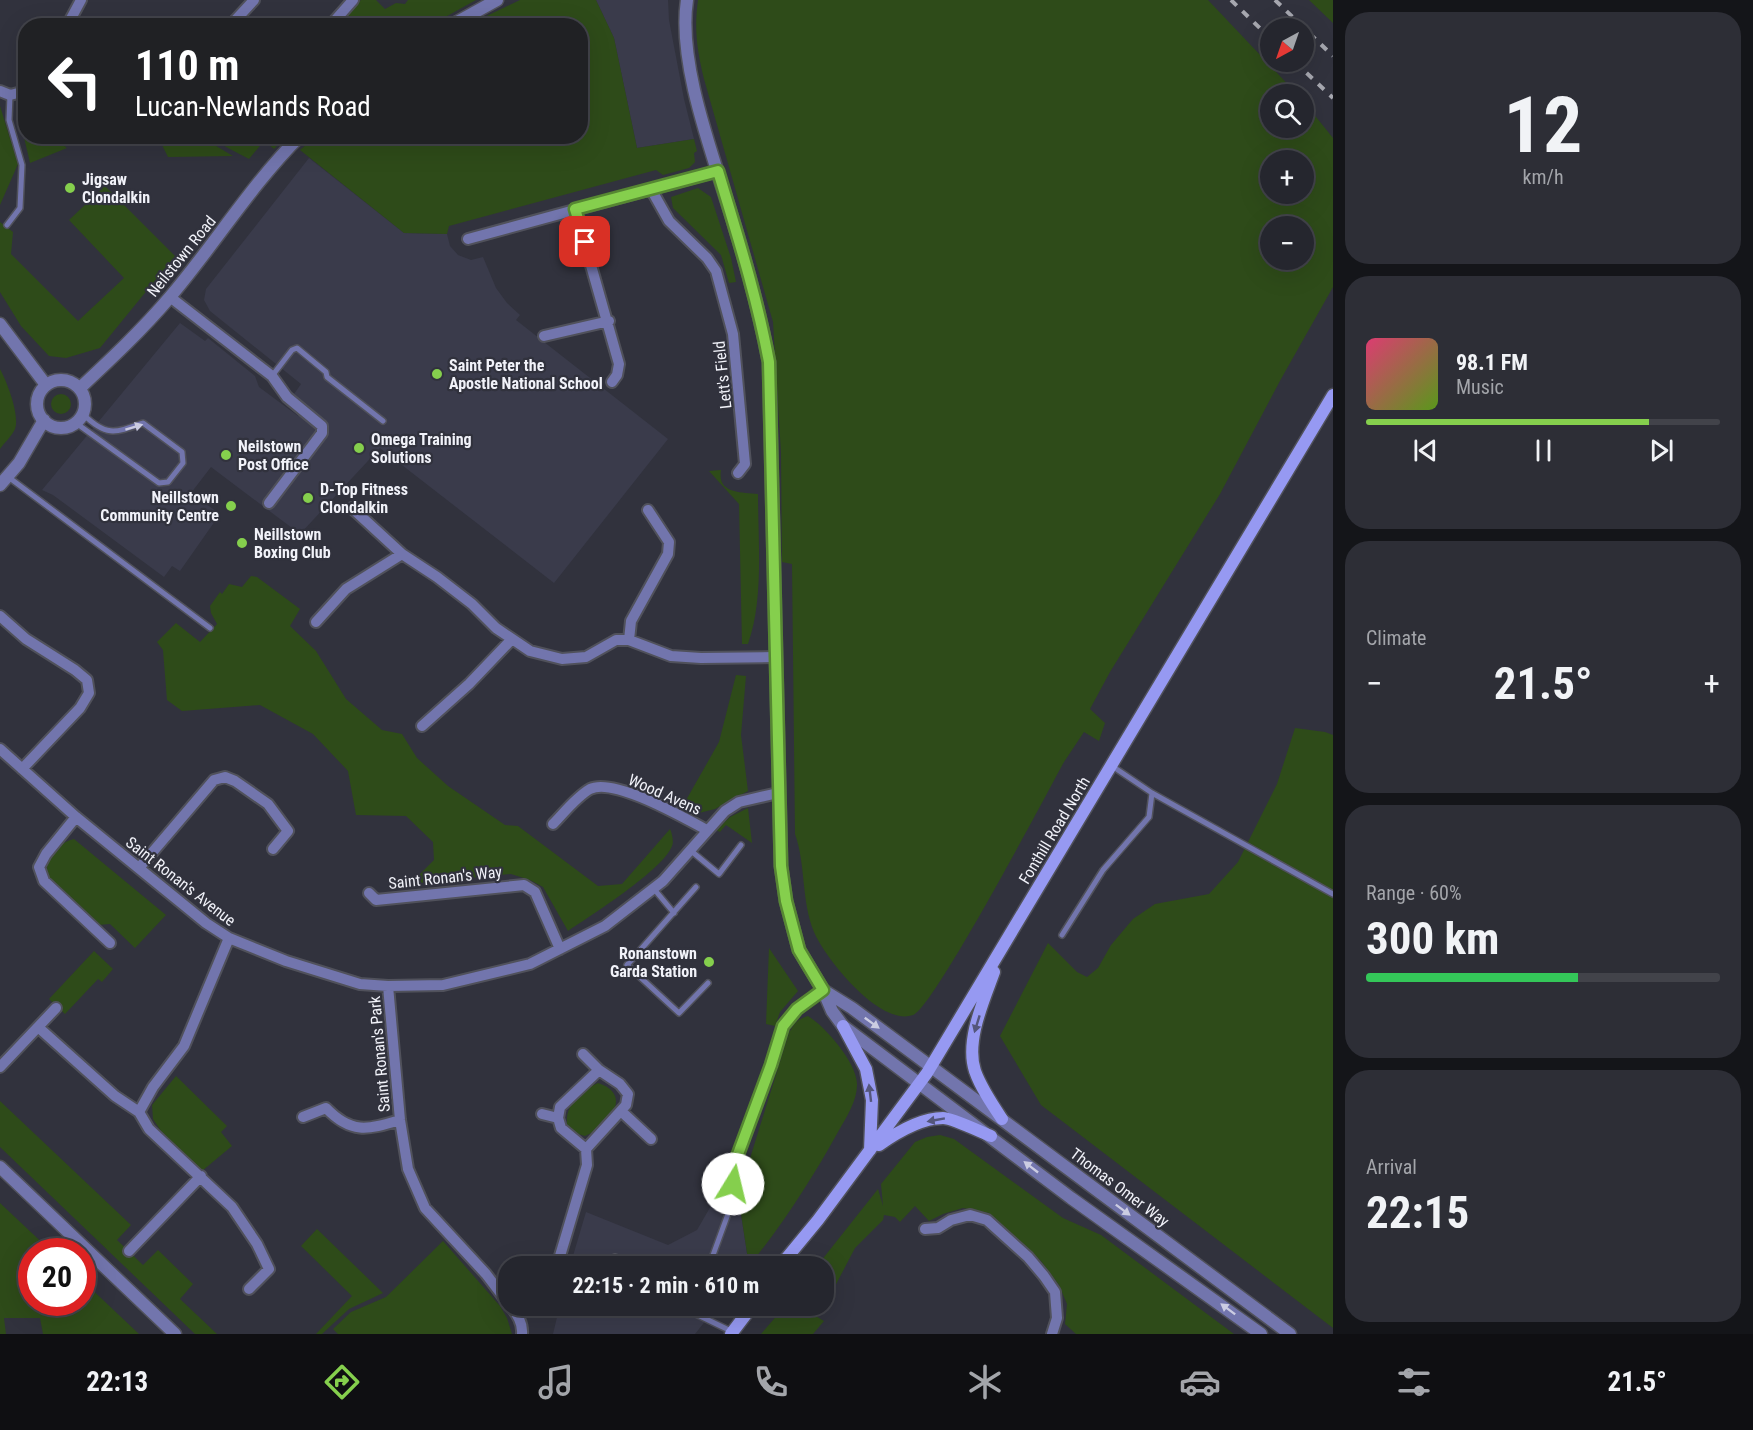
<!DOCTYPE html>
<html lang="en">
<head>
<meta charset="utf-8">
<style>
  :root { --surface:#25262e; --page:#2d2e36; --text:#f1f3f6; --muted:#a3a5aa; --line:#42434a; --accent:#85cf4d }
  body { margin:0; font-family:"Roboto Condensed",sans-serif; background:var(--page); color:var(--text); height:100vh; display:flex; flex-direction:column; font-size:22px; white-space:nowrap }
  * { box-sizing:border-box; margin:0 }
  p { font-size:20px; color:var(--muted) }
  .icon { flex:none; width:33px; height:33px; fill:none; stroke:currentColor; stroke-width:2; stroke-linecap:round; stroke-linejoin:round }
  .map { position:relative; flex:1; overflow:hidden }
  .details { display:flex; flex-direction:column; gap:12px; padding:12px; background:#141519; width:420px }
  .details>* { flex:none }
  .top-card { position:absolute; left:18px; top:18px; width:570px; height:126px; border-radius:24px; box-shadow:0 6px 24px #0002,0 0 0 2px var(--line); background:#202124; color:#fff; overflow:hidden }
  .needle { width:39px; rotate:220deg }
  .buttons { position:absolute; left:1260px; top:18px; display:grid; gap:12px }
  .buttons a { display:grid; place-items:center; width:54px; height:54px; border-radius:50%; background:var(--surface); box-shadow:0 6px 24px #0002,0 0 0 2px var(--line); font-size:30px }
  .speed { position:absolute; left:18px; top:1238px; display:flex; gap:12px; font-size:30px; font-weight:700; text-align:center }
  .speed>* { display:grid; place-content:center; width:78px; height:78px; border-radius:50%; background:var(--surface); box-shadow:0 6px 24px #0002,0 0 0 2px var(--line); line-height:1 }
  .speed .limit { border:9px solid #d22; background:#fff; color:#111 }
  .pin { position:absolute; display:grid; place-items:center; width:51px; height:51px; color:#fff; margin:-26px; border-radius:12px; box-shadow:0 3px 9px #0006 }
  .me { position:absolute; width:66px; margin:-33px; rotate:9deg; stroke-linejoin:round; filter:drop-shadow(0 0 4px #0008) }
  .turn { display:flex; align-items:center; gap:21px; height:126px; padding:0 18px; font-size:27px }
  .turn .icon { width:78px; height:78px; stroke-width:2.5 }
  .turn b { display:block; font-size:42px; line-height:51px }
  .big { font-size:45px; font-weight:700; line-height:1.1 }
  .details .widget { flex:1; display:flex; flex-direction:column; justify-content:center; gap:9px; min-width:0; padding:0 21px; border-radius:24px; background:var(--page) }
  .details .dial { align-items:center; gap:0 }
  .dial b { font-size:78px; line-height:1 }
  .song { display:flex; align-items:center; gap:18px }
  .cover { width:72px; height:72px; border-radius:9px; background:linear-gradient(135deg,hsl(340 70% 55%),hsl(90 70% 35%)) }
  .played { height:6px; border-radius:3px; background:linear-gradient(90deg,var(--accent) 80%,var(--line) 80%) }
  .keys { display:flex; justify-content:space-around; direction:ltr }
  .heat { display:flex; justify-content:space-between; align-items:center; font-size:33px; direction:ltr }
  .charge { height:9px; border-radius:4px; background:linear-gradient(90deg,#34c759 60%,var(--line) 0) }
  .trip { position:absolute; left:498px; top:1256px; width:336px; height:60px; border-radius:24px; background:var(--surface); box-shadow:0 6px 24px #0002,0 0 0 2px var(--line); font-weight:700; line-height:60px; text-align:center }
  .tab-bar { display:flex; height:96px; justify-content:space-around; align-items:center; background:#0f0f12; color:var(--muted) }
  .tab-bar .icon { width:42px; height:42px }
  .tab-bar .on { color:var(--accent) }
  .tab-bar b { font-size:27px; color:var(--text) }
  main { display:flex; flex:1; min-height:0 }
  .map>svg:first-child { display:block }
</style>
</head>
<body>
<main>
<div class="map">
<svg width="1333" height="1334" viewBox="0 0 1333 1334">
  <rect width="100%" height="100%" fill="#31323d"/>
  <!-- built -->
  <path fill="#3a3b4b" d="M596,0H668L669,20L684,99L694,139L637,148L614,38Z
    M309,158L404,233L447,234L450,246L458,255L471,260L483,257L496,288L507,303L520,315L516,320L668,439L554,583L380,448L300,534L211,467L191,493L220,514L180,571L172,566L164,577L53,495L42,490L180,323L205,341L208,338L255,376L259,387L298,416L306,405L294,394L301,384L210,311L204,300L206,289Z
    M725,1164L747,1169L741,1214L749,1266H570L586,1212L668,1245L697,1230L719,1192Z
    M560,1305H718L695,1334H553Z"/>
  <!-- green -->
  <path fill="#2e4b19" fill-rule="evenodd" d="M361,0H376L385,9L396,3L405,4L408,0H476L431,25L338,26V21Z
    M520,0H596L614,38L637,148L694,139L697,151L694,153L695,162L689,168L663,175L656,170L449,226L447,234L404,233L300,150L316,136H580V26L468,25Z
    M698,0H1208L1297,94H1270V128H1304V102L1333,138V287L1281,379L1220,494L1110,672L1090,709L1105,723L1099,741L1084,732L1064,762C1046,795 933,1009 913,1015C880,1027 825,958 814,932C801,900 806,865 795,834L792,564L782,562L781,453L773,322L704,79C697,50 694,30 698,0ZM1270,160H1304V194H1270ZM1270,226H1304V260H1270Z
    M1309,0H1333V23Z
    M0,106L18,164L0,205Z
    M25,109L26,136L53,137L67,148L30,163C27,147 18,124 25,109Z
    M158,137H201L233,156L168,157Z
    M207,137H286L274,149L264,141L249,159Z
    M105,186L175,256L100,348L66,358L49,356L21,326L0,292V222L13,232L11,254L78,321L124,278L69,220Z
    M698,188L711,197L731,258L736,282L729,283L721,255L673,208L671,197Z
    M0,369C7,382 20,415 15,429C12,436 4,443 0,449Z
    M51 404a10 10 0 1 1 20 0a10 10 0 1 1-20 0Z
    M721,470C717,494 741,492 758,494C758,541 764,599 748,644H742L739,504L709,471Z
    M251,576L257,577L300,609L290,626L316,651L346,699L382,730L402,734L417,758L448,786L505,825L518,826L598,886L622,884L670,829C672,833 674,842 672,846C663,870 590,916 568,931L543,887L530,880L511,874L410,884L434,860L433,842L406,816L356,815L348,771L313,734L260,705L182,711L167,700L163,650L157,642L176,623L200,642L217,624L211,613L210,606L220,592L222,594L229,584L242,587Z
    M736,675L746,676L741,735L748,791L715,809L699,813L702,805L685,802L719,742Z
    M1295,728L1325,732L1333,735V1328L1041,1105L1000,1036L1048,943L1077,972L1087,977L1098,968L1111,945L1133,919L1155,904L1209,894L1238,862L1277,784Z
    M748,808L752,843L726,825L720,832L716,830L730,817Z
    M74,839L166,915L135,948L110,924L98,925L51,880C39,863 56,843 74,839Z
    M769,948L798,991L780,1012L775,1026L766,1024Z
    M94,951L113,969L102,982L98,979L65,1014L49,999Z
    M808,1016C825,1026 858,1064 857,1085C857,1101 846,1118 838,1132C812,1179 783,1224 749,1266L741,1214L747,1168L789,1033C794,1024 797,1019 808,1016Z
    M176,1076L227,1126L221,1132L232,1146L202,1171L161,1131L153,1119L152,1105Z
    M598,1083C635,1095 607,1127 585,1136L575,1133L567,1125C565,1105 580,1091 598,1083Z
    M0,1101L131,1225L117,1240L143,1265L158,1250L193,1284L180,1299L217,1334H195L0,1147Z
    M940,1135L954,1139L1063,1218L1101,1235L1234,1334H1076L1065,1324L1067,1304L1059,1285L1041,1261L989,1213L963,1208L943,1214L929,1221L915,1206L900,1222L895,1217L884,1215L883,1220L855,1248L821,1313L805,1305H824V1266H817L878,1189L883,1206L881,1184L915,1142L927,1137Z
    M0,1203L51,1251H32V1302H82L83,1281L139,1334H43L40,1318H4L6,1334H0Z
    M317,1229L383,1293L349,1309L322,1334H316L352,1296L301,1246Z
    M443,1241L500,1306L507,1318L512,1334H338L333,1329L351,1312L386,1297Z
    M786,1305H797L824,1321L813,1334H761Z"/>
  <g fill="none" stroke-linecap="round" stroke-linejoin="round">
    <!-- service casing -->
    <g stroke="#50515b" stroke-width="8">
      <path id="service" d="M7,225L20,208L22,165L9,120L10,95
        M272,376L292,350L297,348L326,372L327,377L383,421
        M76,423L159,483L168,482L183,463L182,452L143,423C115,433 106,437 83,414
        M7,476L210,628
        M1112,766L1152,793L1333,894
        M690,850L719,874L741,845
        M696,887L627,965L679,1013L708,983
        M654,889L674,913
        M1062,935L1103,870L1149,817L1152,793
        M613,1266L615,1257L642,1266
        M709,1266L732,1203L734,1165L771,1065L783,1026L797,1009L822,991
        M677,1305L731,1331"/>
    </g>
    <!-- minor casing -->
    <g stroke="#50515b" stroke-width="14">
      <path id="minor" d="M67,26L81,0
        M230,26L254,0
        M330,26L353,0
        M0,91L10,95L26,91
        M651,189L669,221L707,258L716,271L733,334L745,464L738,473
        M575,209L619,364L617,375L612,382
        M468,239L718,171
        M170,297L272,376L287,397L322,426V433L269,503
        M544,336L609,321
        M352,508L402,554L437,577L472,604L496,628L530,651L562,659L586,657L616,640H629L671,656L701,658L775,657
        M0,616L26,639L75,670L87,680L89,693L80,708L22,769
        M316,622L346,589L402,554
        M629,640L631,621L668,554L669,542L648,510
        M422,726L469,684L512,639
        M0,749L76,817L206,923L229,938L286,961L360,984L388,986L443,985L530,964L605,926L663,881L725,811L739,802L778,793
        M76,817L46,854L39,867L44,881L110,943
        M553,824C564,813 576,797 590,789C614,777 684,818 707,830
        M139,868L214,780L225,777L235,781L268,804L288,831L273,849
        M369,893L376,900L524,885L535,892L560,949
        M388,986L400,1120L408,1169L425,1208L486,1274L508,1303
        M38,1027L115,1096L139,1112L149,1129L232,1207L257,1244L269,1269L249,1289
        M0,1067L56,1008
        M621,1111L651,1139
        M139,1112L153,1087L184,1046L229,938
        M542,1114L558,1118
        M303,1117L326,1108C351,1134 367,1130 400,1120
        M586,1149L561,1128L558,1118L560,1107L599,1070
        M925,1229L938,1228L951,1220L970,1215L987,1220L1028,1257L1044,1276L1055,1292L1057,1318L1052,1334
        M129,1251L201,1176
        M557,1266L587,1165L586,1149L626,1105L628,1094L620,1084L599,1070L583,1054
        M510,1305C517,1314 523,1323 522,1334
        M517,1314L531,1305"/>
    </g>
    <!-- tertiary casing -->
    <g stroke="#50515b" stroke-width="15">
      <path id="tertiary" d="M687,0C677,65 715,160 734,224C748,269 760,315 769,362L781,866L786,901L799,950L823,990L832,1011L843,1026L1071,1198L1261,1334
        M450,26L497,0
        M0,324L46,385
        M37 404a24 24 0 1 1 48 0a24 24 0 1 1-48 0Z
        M80,388C111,359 142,330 170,297C215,244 251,185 300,136
        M0,485L19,463L44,420
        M823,990L852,1008L1290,1334
        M0,1167L175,1334"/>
    </g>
    <!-- secondary casing -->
    <g stroke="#50515b" stroke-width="15">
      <path id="secondary" d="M994,972C984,1000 965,1041 975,1071C981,1088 992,1104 1002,1119
        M843,1026L866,1069L872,1100L870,1150
        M879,1145C896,1133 922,1118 943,1118C952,1118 981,1132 991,1136
        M780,1266L818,1220L927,1073L1333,395
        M731,1334L753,1305"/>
    </g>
    <!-- service -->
    <use href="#service" stroke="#7275ad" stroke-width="5"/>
    <!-- minor -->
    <use href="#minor" stroke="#7275ad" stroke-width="10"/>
    <!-- tertiary -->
    <use href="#tertiary" stroke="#7275ad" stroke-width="12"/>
    <!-- secondary -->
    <use href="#secondary" stroke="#9699f2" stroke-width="12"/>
    <!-- rail -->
    <path stroke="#a6a7af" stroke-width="4" stroke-dasharray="8 8" stroke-linecap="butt" d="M1231,0L1270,38
      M1275,0L1333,56
      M1295,62L1333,98"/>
  </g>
  <!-- one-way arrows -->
  <defs><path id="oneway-solid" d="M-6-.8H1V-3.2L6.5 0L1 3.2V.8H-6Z" transform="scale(1.5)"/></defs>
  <g fill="#cbcce2">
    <use href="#oneway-solid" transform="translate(134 427) rotate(-17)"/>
    <use href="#oneway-solid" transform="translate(872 1023) rotate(36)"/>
    <use href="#oneway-solid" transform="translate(1031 1167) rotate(-142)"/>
    <use href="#oneway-solid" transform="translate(1123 1210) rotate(37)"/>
    <use href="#oneway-solid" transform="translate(1228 1309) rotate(-143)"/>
  </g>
  <g fill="#54567c">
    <use href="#oneway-solid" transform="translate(977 1024) rotate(107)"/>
    <use href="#oneway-solid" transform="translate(870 1093) rotate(-97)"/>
    <use href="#oneway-solid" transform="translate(936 1120) rotate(170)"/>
  </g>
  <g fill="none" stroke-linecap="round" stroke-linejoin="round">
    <!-- route casing -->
    <g stroke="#568732" stroke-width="15">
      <path id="route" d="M585,242L575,209L718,171C737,234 757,297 769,362L781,866L786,901L799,950L823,990L797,1009L783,1026L771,1065L734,1165L733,1184"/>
    </g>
    <!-- route -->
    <use href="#route" stroke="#85cf4d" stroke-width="10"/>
  </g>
  <!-- markers -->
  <g fill="#85cf4d" stroke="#31323d" stroke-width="2">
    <circle cx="70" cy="188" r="6"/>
    <circle cx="437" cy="374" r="6"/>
    <circle cx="359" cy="448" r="6"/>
    <circle cx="226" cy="455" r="6"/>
    <circle cx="308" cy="498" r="6"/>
    <circle cx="231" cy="506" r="6"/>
    <circle cx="242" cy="543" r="6"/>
    <circle cx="709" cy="962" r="6"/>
  </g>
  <g text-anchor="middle" stroke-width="4.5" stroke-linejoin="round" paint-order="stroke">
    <!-- poi labels -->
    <g font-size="16" font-weight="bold" fill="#f1f2f9" stroke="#31323d" text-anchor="start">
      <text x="82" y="185">Jigsaw<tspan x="82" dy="18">Clondalkin</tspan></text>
      <text x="449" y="371">Saint Peter the<tspan x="449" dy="18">Apostle National School</tspan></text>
      <text x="371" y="445">Omega Training<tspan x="371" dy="18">Solutions</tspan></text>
      <text x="238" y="452">Neilstown<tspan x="238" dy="18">Post Office</tspan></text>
      <text x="320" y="495">D-Top Fitness<tspan x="320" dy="18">Clondalkin</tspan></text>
      <text x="219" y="503" text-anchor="end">Neillstown<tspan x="219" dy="18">Community Centre</tspan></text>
      <text x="254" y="540">Neillstown<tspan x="254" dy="18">Boxing Club</tspan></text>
      <text x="697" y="959" text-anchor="end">Ronanstown<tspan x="697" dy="18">Garda Station</tspan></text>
    </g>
    <!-- street labels -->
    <g font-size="16" fill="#f1f2f9" stroke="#31323d">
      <text transform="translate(181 256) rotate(-51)" y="6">Neilstown Road</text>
      <text transform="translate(722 375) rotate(-96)" y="6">Lett's Field</text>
      <text transform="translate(665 794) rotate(24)" y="6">Wood Avens</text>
      <text transform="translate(1054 830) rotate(-59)" y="6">Fonthill Road North</text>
      <text transform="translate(445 877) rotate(-6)" y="6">Saint Ronan's Way</text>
      <text transform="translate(181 881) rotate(38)" y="6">Saint Ronan's Avenue</text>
      <text transform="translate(379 1054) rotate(-95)" y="6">Saint Ronan's Park</text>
      <text transform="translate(1120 1187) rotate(37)" y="6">Thomas Omer Way</text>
    </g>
  </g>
</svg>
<div class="buttons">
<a><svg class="needle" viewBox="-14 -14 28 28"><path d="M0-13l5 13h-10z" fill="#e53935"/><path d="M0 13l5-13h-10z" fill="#a3a5aa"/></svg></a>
<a><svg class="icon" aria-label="search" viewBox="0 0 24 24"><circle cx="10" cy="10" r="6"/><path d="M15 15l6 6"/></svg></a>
<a>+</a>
<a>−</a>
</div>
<div class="speed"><div class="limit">20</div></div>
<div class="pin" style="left:585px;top:242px;background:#d93025"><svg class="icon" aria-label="arrive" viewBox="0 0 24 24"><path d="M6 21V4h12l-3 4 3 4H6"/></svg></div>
<svg class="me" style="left:733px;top:1184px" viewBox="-20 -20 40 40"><circle r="19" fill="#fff"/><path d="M0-13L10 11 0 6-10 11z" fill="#85cf4d"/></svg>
<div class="trip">22:15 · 2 min · 610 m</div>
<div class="top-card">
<div class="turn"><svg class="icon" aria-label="left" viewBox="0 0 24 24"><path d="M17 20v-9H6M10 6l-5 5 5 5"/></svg><div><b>110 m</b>Lucan-Newlands Road</div></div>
</div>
</div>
<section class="details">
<div class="widget dial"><b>12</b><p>km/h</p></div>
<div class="widget">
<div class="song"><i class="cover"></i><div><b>98.1 FM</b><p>Music</p></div></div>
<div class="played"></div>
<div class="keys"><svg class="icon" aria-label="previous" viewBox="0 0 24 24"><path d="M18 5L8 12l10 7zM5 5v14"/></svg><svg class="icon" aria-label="pause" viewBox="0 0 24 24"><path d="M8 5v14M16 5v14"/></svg><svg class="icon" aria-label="next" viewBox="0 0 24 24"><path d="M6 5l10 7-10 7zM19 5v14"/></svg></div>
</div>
<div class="widget"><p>Climate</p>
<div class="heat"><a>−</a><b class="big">21.5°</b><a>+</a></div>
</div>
<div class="widget"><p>Range · 60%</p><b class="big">300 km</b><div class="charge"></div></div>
<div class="widget"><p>Arrival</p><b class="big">22:15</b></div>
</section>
</main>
<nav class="tab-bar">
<b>22:13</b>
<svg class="icon on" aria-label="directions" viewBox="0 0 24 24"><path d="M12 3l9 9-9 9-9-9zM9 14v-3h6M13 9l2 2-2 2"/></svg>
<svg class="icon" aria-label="music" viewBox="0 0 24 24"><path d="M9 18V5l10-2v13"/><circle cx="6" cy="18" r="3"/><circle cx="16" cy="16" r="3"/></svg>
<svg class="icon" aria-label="phone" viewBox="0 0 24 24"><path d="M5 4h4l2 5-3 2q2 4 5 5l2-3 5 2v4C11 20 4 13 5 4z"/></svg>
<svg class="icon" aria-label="climate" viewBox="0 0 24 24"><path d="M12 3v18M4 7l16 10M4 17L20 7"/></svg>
<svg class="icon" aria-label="car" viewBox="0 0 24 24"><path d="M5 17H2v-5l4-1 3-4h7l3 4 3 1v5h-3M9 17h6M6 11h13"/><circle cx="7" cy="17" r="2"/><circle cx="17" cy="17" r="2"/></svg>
<svg class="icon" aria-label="filters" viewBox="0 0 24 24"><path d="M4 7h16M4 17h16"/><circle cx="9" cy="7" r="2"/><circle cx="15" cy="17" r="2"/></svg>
<b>21.5°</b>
</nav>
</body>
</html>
